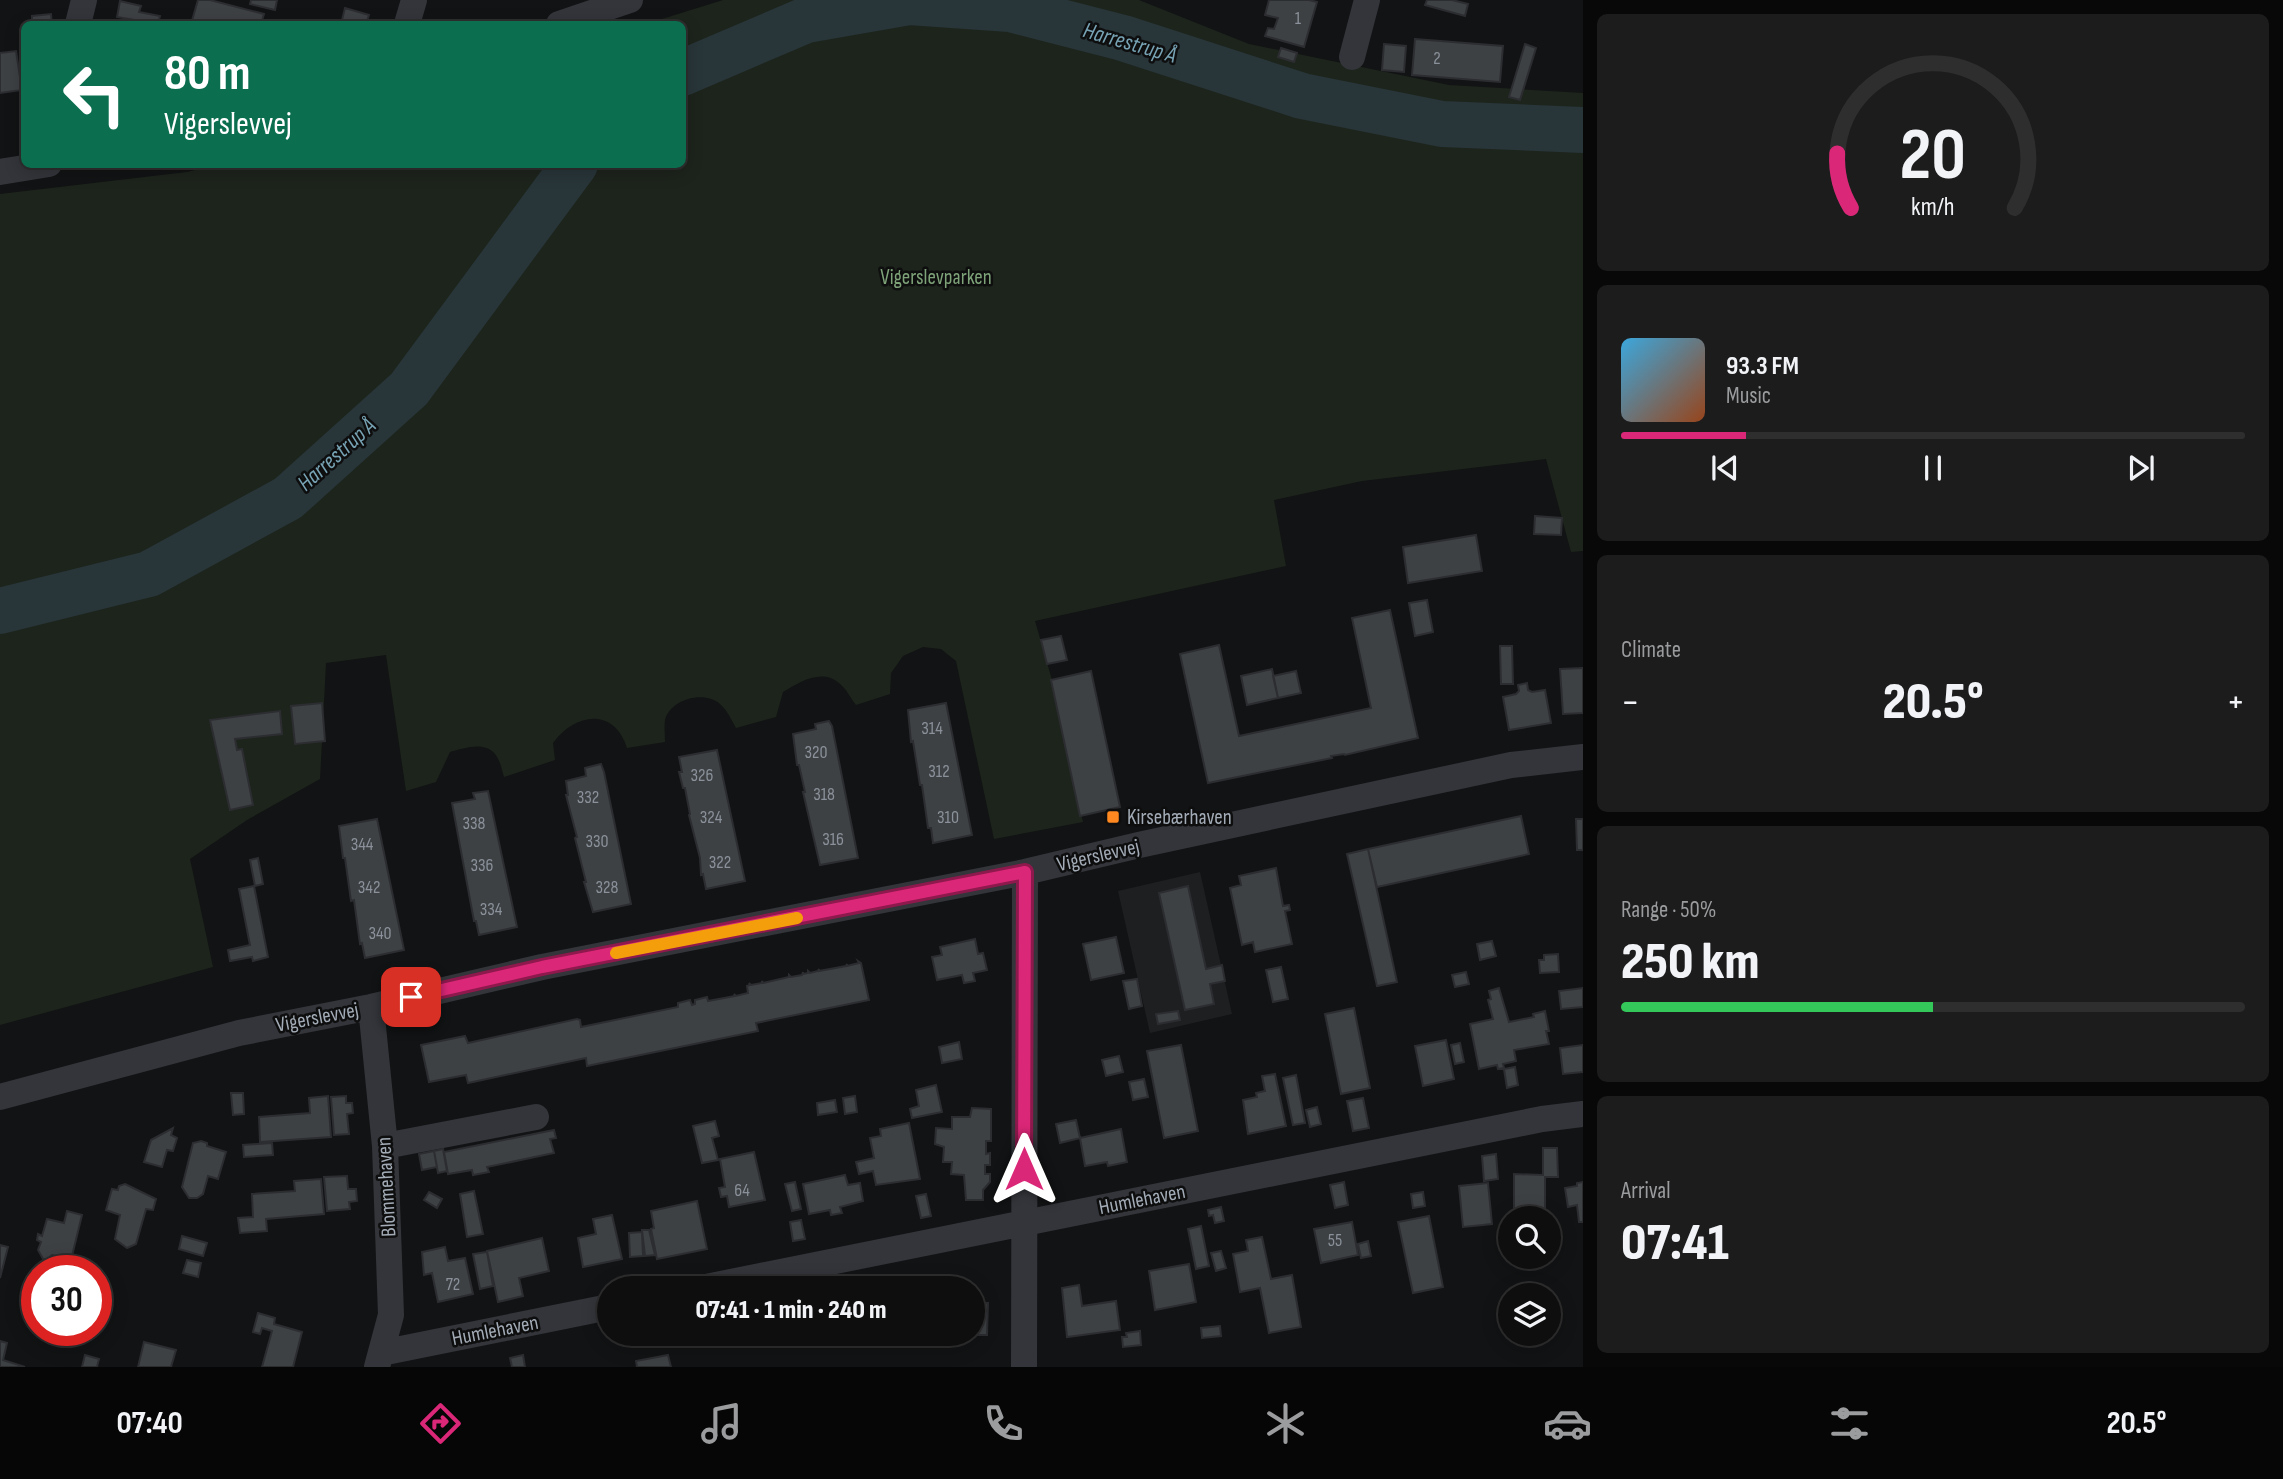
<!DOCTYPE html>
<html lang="en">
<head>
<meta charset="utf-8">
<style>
  :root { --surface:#0e0e0f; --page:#1c1c1d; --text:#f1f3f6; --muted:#9b9c9e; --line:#2e2e2f; --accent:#db2777 }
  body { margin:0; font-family:"Sofia Sans Condensed",sans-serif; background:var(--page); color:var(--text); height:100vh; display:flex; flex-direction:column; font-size:26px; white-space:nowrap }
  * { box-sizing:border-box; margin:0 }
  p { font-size:23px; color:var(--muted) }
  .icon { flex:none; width:38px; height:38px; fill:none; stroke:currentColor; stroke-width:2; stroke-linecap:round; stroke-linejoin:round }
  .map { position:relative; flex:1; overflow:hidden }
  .details { display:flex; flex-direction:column; gap:14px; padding:14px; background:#080808; width:700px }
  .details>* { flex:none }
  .top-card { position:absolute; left:21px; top:21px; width:665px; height:147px; border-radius:10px; box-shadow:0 4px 18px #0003,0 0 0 2px var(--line); background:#0b6e4f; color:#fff; overflow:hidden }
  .buttons { position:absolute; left:1498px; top:1206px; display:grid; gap:14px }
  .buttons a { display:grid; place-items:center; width:63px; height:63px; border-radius:50%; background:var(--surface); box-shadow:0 4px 18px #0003,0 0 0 2px var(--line); font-size:35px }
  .speed { position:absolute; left:21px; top:1255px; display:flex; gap:14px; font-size:35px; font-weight:700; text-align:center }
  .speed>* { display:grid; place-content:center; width:91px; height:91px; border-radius:50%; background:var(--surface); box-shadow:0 4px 18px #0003,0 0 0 2px var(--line); line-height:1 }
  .speed .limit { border:10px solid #d22; background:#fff; color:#111 }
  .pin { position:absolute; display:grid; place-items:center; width:60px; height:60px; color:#fff; margin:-30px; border-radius:14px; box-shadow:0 4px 10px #0006 }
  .me { position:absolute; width:77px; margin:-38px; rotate:0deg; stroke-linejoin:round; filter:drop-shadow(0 0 5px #0008) }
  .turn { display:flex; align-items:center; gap:24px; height:147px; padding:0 28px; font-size:32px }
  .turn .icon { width:91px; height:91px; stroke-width:2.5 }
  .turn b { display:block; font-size:49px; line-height:60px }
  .big { font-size:52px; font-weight:800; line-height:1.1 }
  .details .tile { flex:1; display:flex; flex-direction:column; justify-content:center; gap:10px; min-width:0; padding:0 24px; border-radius:10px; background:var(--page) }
  .details .dial { align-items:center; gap:0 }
  .dial svg { height:182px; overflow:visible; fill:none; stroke:var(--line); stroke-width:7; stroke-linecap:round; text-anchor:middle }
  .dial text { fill:var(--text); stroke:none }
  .song { display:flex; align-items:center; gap:21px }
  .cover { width:84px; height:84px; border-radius:10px; background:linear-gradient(135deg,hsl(200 70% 55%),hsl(20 70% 35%)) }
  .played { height:7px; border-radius:4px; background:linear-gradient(90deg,var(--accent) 20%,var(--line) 20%) }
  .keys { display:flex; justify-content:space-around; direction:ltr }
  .heat { display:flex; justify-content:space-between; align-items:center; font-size:38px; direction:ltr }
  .charge { height:10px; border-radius:5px; background:linear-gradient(90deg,#34c759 50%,var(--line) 0) }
  .trip { position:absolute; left:597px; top:1276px; width:388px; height:70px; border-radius:35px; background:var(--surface); box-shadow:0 4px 18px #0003,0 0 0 2px var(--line); font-weight:800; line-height:70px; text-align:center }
  .tab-bar { display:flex; height:112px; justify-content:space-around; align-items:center; background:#060606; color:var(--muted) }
  .tab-bar .icon { width:49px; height:49px }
  .tab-bar .on { color:var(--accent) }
  .tab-bar b { font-size:32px; color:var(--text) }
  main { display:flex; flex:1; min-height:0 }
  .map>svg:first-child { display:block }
</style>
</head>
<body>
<main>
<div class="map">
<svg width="1583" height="1367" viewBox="0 0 1583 1367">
  <rect width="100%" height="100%" fill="#121314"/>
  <!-- built -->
  <path fill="#1e1f21" d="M1200,872L1232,1014L1150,1033L1118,891Z"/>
  <!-- green -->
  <path fill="#1d241c" d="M723,0H1139L1249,44L1449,85L1583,93V551L1571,552L1546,459L1362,481L1274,500L1286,566L1035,621L1052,680L1083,822L994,839L956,661L941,649L923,647L903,656L891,673L890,694L856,705C851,699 846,688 839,683C822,668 799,682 783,692L776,717L736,728C732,721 727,710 721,705C706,690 671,698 665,720C664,727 665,736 665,742L627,748C614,707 575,713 553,743L555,760L504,777C502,770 500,760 495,754C485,741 464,748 450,752L436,782L406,791L386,655L326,663L320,779L247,820L190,859L213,967L0,1025V194L187,172L216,165L682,164V24H646Z"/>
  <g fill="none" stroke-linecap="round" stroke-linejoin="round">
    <!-- river -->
    <path stroke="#283539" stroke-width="46" d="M682,73L806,20L909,2L1010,9L1123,38L1302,96L1442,124L1583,130
      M0,611L149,574L288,498L409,389L575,164"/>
  </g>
  <!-- building -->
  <path fill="#3e4144" stroke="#2c2d31" stroke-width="2" d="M198,0H210L264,14L261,24H191Z
    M251,0H277L275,10L250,4Z
    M1269,0H1309L1317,2L1304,47L1265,36L1268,28L1274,29L1278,18L1265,15Z
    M1427,0H1452L1468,4L1465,16L1425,5Z
    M120,1L141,6L139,12L160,16L158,24L117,17Z
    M345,8L369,15L366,24H341Z
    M51,14L52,24H32V16Z
    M1415,39L1503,46L1500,82L1412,75Z
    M1384,44L1406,46L1404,72L1382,70Z
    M1525,44L1536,48L1520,100L1509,97Z
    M1281,48L1297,53L1294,62L1278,57Z
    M16,51L22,90L0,93V53Z
    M1535,516L1562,518L1561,535L1534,534Z
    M1476,535L1482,571L1408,583L1403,547Z
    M1427,600L1433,632L1415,636L1409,603Z
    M1390,610L1418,738L1345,755L1344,754L1331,756L1332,758L1208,783L1180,654L1219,645L1239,736L1371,708L1352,618Z
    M1061,636L1067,660L1047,664L1041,640Z
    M1500,646H1512L1513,684H1501Z
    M1583,668V713L1563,714L1560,669Z
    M1272,669L1278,698L1247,705L1241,676Z
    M1091,671L1120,807L1080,816L1051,680Z
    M1296,671L1301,693L1278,698L1273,676Z
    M1527,683L1528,690L1532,692L1545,690L1551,723L1509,730L1503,697L1516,694L1519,691L1518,685Z
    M322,703L325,741L295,744L291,706Z
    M946,703L972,835L933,843L931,828H928L922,785H920L913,741L911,742L908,710Z
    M280,711L282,734L235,739L237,750L242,749L253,805L230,810L210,720Z
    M829,721L832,726L858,858L820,865L803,792H805L799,765H797L793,734L816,729L815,724Z
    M717,750L745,881L706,889L703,874L701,875L700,858L689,815L690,814L685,788H683L679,772H682L679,757Z
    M601,764L604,772L631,904L593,912L584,882H586L575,838L577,837L566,795H568L566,781L586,776L585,768Z
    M488,791L517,927L479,935L476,921H474L452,803L475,799L473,793Z
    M1521,816L1529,854L1377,887L1368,849Z
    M377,819L404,950L365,958L362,943L360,944L354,900L351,901L345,858H343L339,826Z
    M1576,819H1583V850H1577Z
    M1368,849L1397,982L1377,986L1347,854Z
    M258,858L263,884L255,886L250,860Z
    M1276,868L1283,906L1289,905L1290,910L1285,911L1292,944L1255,952L1253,942L1242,945L1230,888L1241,885L1239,876Z
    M254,886L268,957L253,961L252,957L230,961L228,950L250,945L239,889Z
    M1188,886L1206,969L1222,965L1225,981L1210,984L1214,1004L1185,1010L1159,893Z
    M1116,937L1124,973L1091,980L1083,944Z
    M975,939L978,954L983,953L987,970L973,973L975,981L964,983L962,975L937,980L932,957L942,955L940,947Z
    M1492,941L1496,956L1480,960L1477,944Z
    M1558,954L1559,972L1540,973L1539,960H1544V955Z
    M858,961L861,963L869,1000L756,1023L758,1031L587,1066L586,1058L468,1083L466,1075L429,1082L421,1045L465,1036L468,1043L577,1019L580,1020L581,1027L678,1007V1003L690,1000L692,1005L695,1004V1000L707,997L708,1001L735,996L734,994L736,996L748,993L747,986L750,985L749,983L751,985L762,983V981L763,983L789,977V975L791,977L802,975L803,972V974L808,973V971L810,973L818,971L819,969V971L846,966L847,964V966L859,963Z
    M1281,967L1288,999L1273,1002L1266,970Z
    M1466,972L1469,984L1455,987L1452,975Z
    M1137,979L1142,1006L1129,1009L1123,981Z
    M1499,988L1509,1022L1534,1017L1533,1014L1545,1011L1549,1031H1546L1549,1044L1514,1050L1516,1061L1503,1064L1504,1068L1498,1069L1497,1065L1479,1069L1470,1024L1493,1019L1488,1000L1491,999L1489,991Z
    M1583,988V1007L1561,1009L1559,991Z
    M1354,1008L1370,1088L1341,1094L1325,1014Z
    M1178,1011L1180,1020L1158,1024L1156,1014Z
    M1446,1040L1454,1079L1423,1086L1415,1046Z
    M959,1042L962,1059L942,1063L939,1047Z
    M1460,1043L1464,1062L1455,1064L1451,1045Z
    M1181,1045L1198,1131L1164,1138L1147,1051Z
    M1583,1045V1072L1563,1074L1560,1048Z
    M1119,1056L1123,1072L1106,1076L1102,1060Z
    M1515,1067L1518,1085L1507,1088L1504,1069Z
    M1275,1074L1286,1126L1248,1134L1243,1100L1257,1097L1256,1093L1265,1091L1262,1076Z
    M1296,1075L1305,1123L1293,1125L1283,1078Z
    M1144,1079L1148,1097L1133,1100L1129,1082Z
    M936,1085L942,1112L912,1118L910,1109L919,1106L916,1090Z
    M231,1093H243L244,1114L233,1115Z
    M328,1096L331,1137L260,1142L259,1117L310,1113L309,1098Z
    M346,1096V1103H352L353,1113L347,1114L349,1134L334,1135L331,1097Z
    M855,1096L857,1112L845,1114L843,1098Z
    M1363,1098L1369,1128L1353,1131L1347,1101Z
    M835,1100L837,1112L818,1115L817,1103Z
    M1317,1107L1321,1124L1310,1127L1306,1110Z
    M972,1108L991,1109V1141H986V1154L990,1153V1165H985V1174H990V1182L983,1190V1200H966L964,1175L951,1174L952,1162H943L944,1147L935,1144L936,1128L952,1129V1117H970Z
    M1076,1120L1080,1138L1121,1129L1127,1162L1108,1166L1107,1162L1085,1166L1080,1138L1060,1143L1056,1124Z
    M715,1121L719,1136L712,1138L718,1160L702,1163L693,1126Z
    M909,1123L920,1179L876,1185L873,1171L859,1174L856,1162L874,1158L870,1138L881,1136L880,1129Z
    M173,1128L171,1135L177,1138L173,1151L167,1150L162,1167L144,1162L151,1140Z
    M554,1130L556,1138L550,1139L554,1153L487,1167L489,1172L473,1175L472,1170L448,1174L444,1152Z
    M201,1141L207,1143V1146L226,1152L218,1179L208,1176L203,1194L197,1198H189L182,1187L193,1143Z
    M272,1143L273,1155L244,1157L243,1145Z
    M1543,1148H1557L1558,1177H1545V1217H1514V1174L1543,1175Z
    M443,1149L447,1171L438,1173L434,1151Z
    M434,1151L437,1167L422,1170L419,1154Z
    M754,1152L765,1200L729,1207L727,1196L721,1197L719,1188L725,1187L720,1159Z
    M1496,1154L1498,1179L1484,1181L1482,1156Z
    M845,1175L848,1185L860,1183L863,1201L840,1207L842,1213L831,1215L830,1210L809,1214L803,1184Z
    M347,1176L348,1189H356L357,1201L349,1202L350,1209L327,1211L324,1177Z
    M321,1179L324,1214L266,1219L267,1231L240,1233L238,1218L253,1217L252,1194L295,1191L294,1181Z
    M795,1182L801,1209L792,1211L785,1184Z
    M1344,1182L1348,1205L1335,1208L1330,1185Z
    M1583,1182V1222H1579L1577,1205L1568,1207L1565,1188L1577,1186V1183Z
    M1488,1183L1492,1224L1463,1227L1459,1186Z
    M125,1184L156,1199L153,1210L146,1209L136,1244L127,1248L115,1239L120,1215L106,1210L112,1189L118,1190L119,1186Z
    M474,1191L483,1234L467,1237L460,1194Z
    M429,1192L442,1199L437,1208L424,1200Z
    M1423,1192L1425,1206L1413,1208L1411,1194Z
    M926,1194L931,1216L921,1218L916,1196Z
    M697,1201L707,1249L657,1259L651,1229L654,1228L651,1211Z
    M1221,1207L1224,1221L1215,1223L1213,1215L1209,1216L1208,1210Z
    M67,1211L82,1215L71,1260L52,1255L47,1260L43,1259L38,1250L41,1242L37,1240L38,1234L42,1236L47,1219L64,1223Z
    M612,1215L622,1259L583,1267L578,1238L596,1234L593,1219Z
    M1429,1216L1443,1287L1413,1293L1398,1222Z
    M801,1220L805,1239L793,1241L790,1222Z
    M1352,1222L1358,1255L1321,1263L1314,1229Z
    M1201,1226L1209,1266L1196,1269L1188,1229Z
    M642,1230H649L655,1255L645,1256Z
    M642,1232L643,1256L630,1257L629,1233Z
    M182,1236L207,1243L203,1256L179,1249Z
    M1262,1237L1271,1279L1292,1275L1301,1327L1269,1333L1260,1288L1240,1292L1233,1254L1248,1251L1246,1240Z
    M542,1238L549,1271L519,1278L523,1296L498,1302L487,1251Z
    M1368,1241L1371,1256L1361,1258L1358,1244Z
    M0,1245L8,1247L0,1278Z
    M445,1247L448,1261L465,1258L473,1294L438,1302L432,1273L424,1275L422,1252Z
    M1221,1251L1226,1268L1216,1271L1211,1253Z
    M487,1252L493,1286L480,1289L473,1254Z
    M187,1260L201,1263L198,1277L183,1273Z
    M1189,1264L1196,1302L1155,1310L1149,1271Z
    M1079,1285L1082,1306L1116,1301L1120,1330L1067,1337L1062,1288Z
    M973,1303H988L987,1335H928L973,1334Z
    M258,1313L275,1318L274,1324L302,1332L293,1367H262L272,1331L262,1328L260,1334L253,1332Z
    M1220,1326L1221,1336L1202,1338L1201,1328Z
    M1140,1331L1141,1345L1123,1347L1122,1337H1127L1126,1333Z
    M0,1341L7,1343L3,1360L25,1367H0Z
    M144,1342L176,1350L171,1367H138Z
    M85,1355L99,1359L97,1367H82Z
    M523,1355L525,1367H512L510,1358Z
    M668,1355L671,1367H637L636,1361Z"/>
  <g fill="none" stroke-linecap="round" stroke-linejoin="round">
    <!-- minor -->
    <path stroke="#33353a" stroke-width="26" d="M78,24L84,0
      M407,24L414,0
      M559,24L630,0
      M1352,57L1367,0
      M0,172L49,164
      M371,1007L385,1146L391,1315L377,1367
      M0,1097L239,1033L371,1007L542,967L1025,872L1139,845L1511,765L1583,757
      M385,1146L536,1117
      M701,1288L1542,1119L1583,1114
      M381,1353L609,1307
      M1024,1367L1025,872"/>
  </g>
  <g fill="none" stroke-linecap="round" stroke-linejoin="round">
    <!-- route casing -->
    <g stroke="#8e194d" stroke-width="18">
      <path id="route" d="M411,997L542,967L1025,872L1024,1169"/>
    </g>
    <!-- route -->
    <use href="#route" stroke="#db2777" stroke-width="12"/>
    <!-- slow -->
    <path stroke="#f59e0b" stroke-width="12" d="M616,953L797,918"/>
  </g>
  <!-- markers -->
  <rect fill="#ff8920" stroke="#0e0e0f" stroke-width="2.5" x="1106" y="810" width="14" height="14" rx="3.5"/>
  <g text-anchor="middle" stroke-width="5" stroke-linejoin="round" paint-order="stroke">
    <!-- number labels -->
    <g font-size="18" fill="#8a919a">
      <text x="1298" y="24">1</text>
      <text x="1437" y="64">2</text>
      <text x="932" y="734">314</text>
      <text x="816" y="758">320</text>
      <text x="939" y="777">312</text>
      <text x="702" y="781">326</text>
      <text x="824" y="800">318</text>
      <text x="588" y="803">332</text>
      <text x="711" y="823">324</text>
      <text x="948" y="823">310</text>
      <text x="474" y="829">338</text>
      <text x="833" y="845">316</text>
      <text x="597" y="847">330</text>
      <text x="362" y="850">344</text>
      <text x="720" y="868">322</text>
      <text x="482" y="871">336</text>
      <text x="369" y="893">342</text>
      <text x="607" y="893">328</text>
      <text x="491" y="915">334</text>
      <text x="380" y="939">340</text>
      <text x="742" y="1196">64</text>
      <text x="1335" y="1246">55</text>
      <text x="453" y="1290">72</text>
    </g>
    <!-- park labels -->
    <g font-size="21" fill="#7ea378" stroke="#0e0e0f">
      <text x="936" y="284">Vigerslevparken</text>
    </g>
    <!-- poi labels -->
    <g font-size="21" fill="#a3acb6" stroke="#0e0e0f" text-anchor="start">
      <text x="1127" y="824">Kirsebærhaven</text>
    </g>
    <!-- street labels -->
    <g font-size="21" fill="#a3acb6" stroke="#0e0e0f">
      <text transform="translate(1098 855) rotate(-13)" y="7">Vigerslevvej</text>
      <text transform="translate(317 1017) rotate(-11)" y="7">Vigerslevvej</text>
      <text transform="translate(386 1187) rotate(-93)" y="7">Blommehaven</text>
      <text transform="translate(1142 1199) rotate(-11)" y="7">Humlehaven</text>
      <text transform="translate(495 1330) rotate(-11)" y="7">Humlehaven</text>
    </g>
    <!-- water labels -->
    <g font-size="23" font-style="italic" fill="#77a3b4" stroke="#0e0e0f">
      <text transform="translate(1130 42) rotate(16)" y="8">Harrestrup Å</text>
      <text transform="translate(336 454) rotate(-42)" y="8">Harrestrup Å</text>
    </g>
  </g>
</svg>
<div class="buttons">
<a><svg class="icon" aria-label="search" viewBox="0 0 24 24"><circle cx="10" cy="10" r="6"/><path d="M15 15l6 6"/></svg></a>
<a><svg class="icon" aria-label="layers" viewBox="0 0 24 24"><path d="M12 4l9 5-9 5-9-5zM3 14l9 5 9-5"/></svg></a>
</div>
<div class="speed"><div class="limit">30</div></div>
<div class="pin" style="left:411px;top:997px;background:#d93025"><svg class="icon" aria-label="arrive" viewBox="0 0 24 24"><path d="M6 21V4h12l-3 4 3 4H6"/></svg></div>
<svg class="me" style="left:1024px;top:1169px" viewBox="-20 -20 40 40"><path d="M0-17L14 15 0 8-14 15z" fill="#db2777" stroke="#fff" stroke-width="4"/></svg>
<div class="trip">07:41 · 1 min · 240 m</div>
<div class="top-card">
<div class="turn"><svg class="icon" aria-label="left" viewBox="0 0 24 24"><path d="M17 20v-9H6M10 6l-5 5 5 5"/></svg><div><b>80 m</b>Vigerslevvej</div></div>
</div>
</div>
<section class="details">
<div class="tile dial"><svg viewBox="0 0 100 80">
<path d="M14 69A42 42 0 1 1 86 69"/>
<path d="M14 69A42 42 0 0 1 8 45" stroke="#db2777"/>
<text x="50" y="56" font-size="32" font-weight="700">20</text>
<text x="50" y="72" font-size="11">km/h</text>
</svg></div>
<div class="tile">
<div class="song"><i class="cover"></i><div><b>93.3 FM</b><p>Music</p></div></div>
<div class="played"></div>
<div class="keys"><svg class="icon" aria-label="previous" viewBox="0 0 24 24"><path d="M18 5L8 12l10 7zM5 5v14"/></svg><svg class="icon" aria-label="pause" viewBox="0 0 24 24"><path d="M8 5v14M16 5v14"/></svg><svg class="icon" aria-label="next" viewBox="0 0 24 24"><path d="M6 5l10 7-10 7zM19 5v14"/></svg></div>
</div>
<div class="tile"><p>Climate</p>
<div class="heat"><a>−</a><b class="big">20.5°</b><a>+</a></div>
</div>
<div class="tile"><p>Range · 50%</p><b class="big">250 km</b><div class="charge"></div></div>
<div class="tile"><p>Arrival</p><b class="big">07:41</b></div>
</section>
</main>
<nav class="tab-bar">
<b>07:40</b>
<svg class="icon on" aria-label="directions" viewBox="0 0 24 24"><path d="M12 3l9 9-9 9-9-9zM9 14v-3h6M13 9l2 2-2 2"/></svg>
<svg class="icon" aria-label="music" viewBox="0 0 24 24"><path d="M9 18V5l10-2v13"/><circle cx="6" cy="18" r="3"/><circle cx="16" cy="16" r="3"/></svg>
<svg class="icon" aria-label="phone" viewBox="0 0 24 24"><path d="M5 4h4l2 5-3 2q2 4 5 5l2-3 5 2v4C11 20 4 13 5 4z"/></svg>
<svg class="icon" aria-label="climate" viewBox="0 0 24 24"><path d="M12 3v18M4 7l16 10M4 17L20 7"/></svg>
<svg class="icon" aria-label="car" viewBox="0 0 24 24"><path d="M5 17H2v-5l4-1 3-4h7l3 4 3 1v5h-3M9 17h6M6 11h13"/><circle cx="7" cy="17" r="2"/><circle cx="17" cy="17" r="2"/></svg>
<svg class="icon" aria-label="filters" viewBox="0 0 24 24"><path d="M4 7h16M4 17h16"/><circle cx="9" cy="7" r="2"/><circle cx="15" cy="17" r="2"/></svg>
<b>20.5°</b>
</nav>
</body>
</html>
